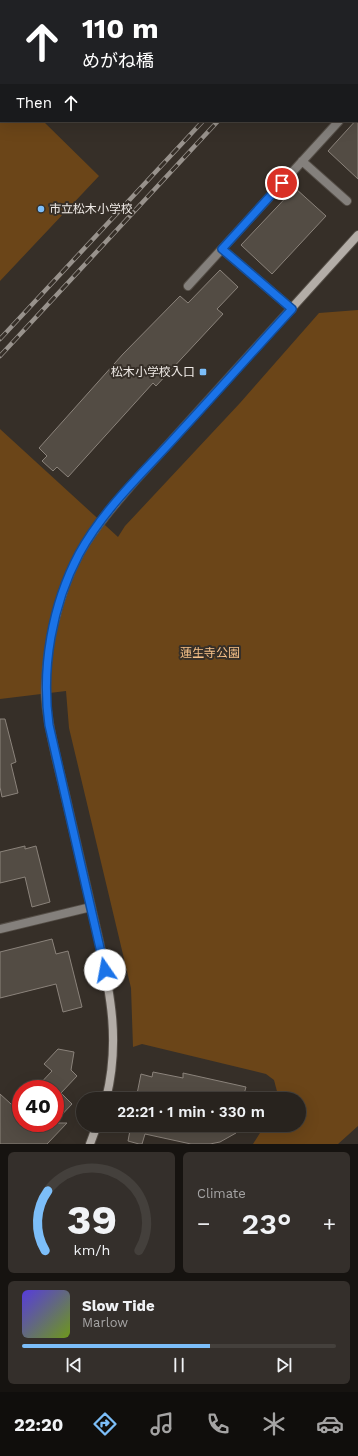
<!DOCTYPE html>
<html lang="en">
<head>
<meta charset="utf-8">
<style>
  :root { --surface:#28231e; --page:#342f2b; --text:#f1f3f6; --muted:#a5a4a4; --line:#44403c; --accent:#7cbef9 }
  body { margin:0; font-family:"Work Sans","Noto Sans JP",sans-serif; background:var(--page); color:var(--text); height:100vh; display:flex; flex-direction:column; font-size:15px; white-space:nowrap }
  * { box-sizing:border-box; margin:0 }
  p { font-size:13px; color:var(--muted) }
  .icon { flex:none; width:22px; height:22px; fill:none; stroke:currentColor; stroke-width:2; stroke-linecap:round; stroke-linejoin:round }
  .map { position:relative; height:1144px; overflow:hidden }
  .details { display:flex; flex-direction:column; gap:8px; padding:8px; background:#161310; flex:1 }
  .details>* { flex:none }
  .guide { position:absolute; left:0px; top:0px; width:358px; height:122px; box-shadow:0 4px 16px #0002,0 0 0 1px var(--line); background:#202124; color:#fff; overflow:hidden }
  .speed { position:absolute; left:12px; top:1080px; display:flex; gap:8px; font-size:20px; font-weight:700; text-align:center }
  .speed>* { display:grid; place-content:center; width:52px; height:52px; border-radius:50%; background:var(--surface); box-shadow:0 4px 16px #0002,0 0 0 1px var(--line); line-height:1 }
  .speed .limit { border:6px solid #d22; background:#fff; color:#111 }
  .pin { position:absolute; display:grid; place-items:center; width:34px; height:34px; color:#fff; margin:-17px; border:2px solid #fff; border-radius:50%; box-shadow:0 1px 4px #0007 }
  .me { position:absolute; width:44px; margin:-22px; rotate:348deg; stroke-linejoin:round; filter:drop-shadow(0 0 3px #0008) }
  .turn { display:flex; align-items:center; gap:14px; height:84px; padding:0 16px; font-size:18px }
  .turn .icon { width:52px; height:52px; stroke-width:2.5 }
  .turn b { display:block; font-size:28px; line-height:34px }
  .then { display:flex; align-items:center; height:38px; padding:0 16px; background:#0003; gap:8px; font-size:15px }
  .big { font-size:30px; font-weight:600; line-height:1.1 }
  .details .widget { flex:1; display:flex; flex-direction:column; justify-content:center; gap:6px; min-width:0; padding:0 14px; border-radius:6px; background:var(--page) }
  .details .dial { align-items:center; gap:0 }
  .dial svg { height:104px; overflow:visible; fill:none; stroke:var(--line); stroke-width:7; stroke-linecap:round; text-anchor:middle }
  .dial text { fill:var(--text); stroke:none }
  .song { display:flex; align-items:center; gap:12px }
  .cover { width:48px; height:48px; border-radius:6px; background:linear-gradient(135deg,hsl(250 70% 55%),hsl(80 70% 35%)) }
  .played { height:4px; border-radius:2px; background:linear-gradient(90deg,var(--accent) 60%,var(--line) 60%) }
  .keys { display:flex; justify-content:space-around; direction:ltr }
  .heat { display:flex; justify-content:space-between; align-items:center; font-size:22px; direction:ltr }
  .details .tiles { flex:1; display:grid; gap:8px; grid-template-columns:1fr 1fr }
  .widget:last-child { grid-column:span 2 }
  .trip { position:absolute; left:76px; top:1092px; width:230px; height:40px; border-radius:20px; background:var(--surface); box-shadow:0 4px 16px #0002,0 0 0 1px var(--line); font-weight:600; line-height:40px; text-align:center }
  .dock { display:flex; height:64px; justify-content:space-around; align-items:center; background:#100e0c; color:var(--muted) }
  .dock .icon { width:28px; height:28px }
  .dock .active { color:var(--accent) }
  .dock b { font-size:18px; color:var(--text) }
  .map>svg:first-child { display:block }
</style>
</head>
<body>
<div class="map">
<svg width="358" height="1144" viewBox="0 0 358 1144">
  <rect width="100%" height="100%" fill="#362f28"/>
  <!-- green -->
  <path fill="#6b4518" d="M0,79L1,121H43L99,176L0,281Z
    M358,310V1126L338,1144H253L265,1125H299V1099H279L274,1080L266,1074L142,1044L133,1047L131,988L69,728L66,691L0,699V429L118,537L125,526L240,403L319,313Z"/>
  <!-- building -->
  <path fill="#534c44" stroke="#8b837b" d="M358,118V179L328,151Z
    M295,188L326,216L272,274L241,245Z
    M220,270L238,287L217,309L223,314L156,386L153,383L68,477L57,467L53,471L42,461L47,456L39,448L123,354L180,296L188,303Z
    M0,719H5L16,762L11,764L18,793L2,797L0,787Z
    M25,846V849L36,846L50,902L32,907L25,877L0,883V852Z
    M52,939L56,954L68,951L82,1007L63,1012L56,984L0,998V952Z
    M58,1049L74,1052L71,1070L77,1076L61,1093L72,1104L55,1122V1089H35L52,1071L44,1064Z
    M153,1072L183,1078V1073L246,1087L244,1094L259,1097L258,1099H136L141,1074L152,1077Z
    M0,1094L21,1113V1123H67L47,1144H0Z
    M131,1125H244L236,1133L220,1142L210,1144H191L145,1134L142,1144H139L128,1141Z"/>
  <g fill="none" stroke-linecap="round" stroke-linejoin="round">
    <!-- lane casing -->
    <g stroke="#544d46" stroke-width="10">
      <path id="lane" d="M357,101L358,100
        M302,161L347,201
        M222,249L292,309
        M188,286L339,121
        M0,929L91,907"/>
    </g>
    <!-- secondary casing -->
    <g stroke="#544d46" stroke-width="10">
      <path id="secondary" d="M321,0L322,1
        M357,29L358,30
        M106,1099C120,1043 111,996 99,941C88,892 76,843 65,794C58,764 49,733 46,702C43,657 58,593 80,553C95,527 115,504 135,481L358,235
        M90,1144L97,1125"/>
    </g>
    <!-- lane -->
    <use href="#lane" stroke="#84807c" stroke-width="8"/>
    <!-- secondary -->
    <use href="#secondary" stroke="#b3ada7" stroke-width="8"/>
    <!-- rail casing -->
    <g stroke="#98928c" stroke-width="4.5">
      <path id="rail" d="M314,1L315,0
        M330,1L331,0
        M0,339L203,121
        M0,356L218,121"/>
    </g>
    <!-- rail -->
    <use href="#rail" stroke="#362f28" stroke-width="3" stroke-dasharray="9" stroke-linecap="butt"/>
  </g>
  <g fill="none" stroke-linecap="round" stroke-linejoin="round">
    <!-- route casing -->
    <g stroke="#114b97" stroke-width="10">
      <path id="route" d="M105,970L49,725C41,668 52,605 79,554C104,508 145,471 179,433C217,392 254,350 292,309L222,249L282,183"/>
    </g>
    <!-- route -->
    <use href="#route" stroke="#1a73e8" stroke-width="7"/>
  </g>
  <!-- markers -->
  <g fill="#7cbef9" stroke="#362f28" stroke-width="1.5">
    <circle cx="41" cy="209" r="4"/>
    <rect x="199" y="368" width="8" height="8" rx="2"/>
  </g>
  <g text-anchor="middle" stroke-width="4" stroke-linejoin="round" paint-order="stroke">
    <!-- poi labels -->
    <g font-size="12" fill="#efeae6" stroke="#362f28" text-anchor="start">
      <text x="49" y="213">市立松木小学校</text>
      <text x="195" y="376" text-anchor="end">松木小学校入口</text>
    </g>
    <!-- park labels -->
    <g font-size="12" fill="#f6c088" stroke="#362f28">
      <text x="210" y="657">蓮生寺公園</text>
    </g>
  </g>
</svg>
<div class="speed"><div class="limit">40</div></div>
<div class="pin" style="left:282px;top:183px;background:#d93025"><svg class="icon" aria-label="arrive" viewBox="0 0 24 24"><path d="M6 21V4h12l-3 4 3 4H6"/></svg></div>
<svg class="me" style="left:105px;top:970px" viewBox="-20 -20 40 40"><circle r="19" fill="#fff"/><path d="M0-13L10 11 0 6-10 11z" fill="#1a73e8"/></svg>
<div class="trip">22:21 · 1 min · 330 m</div>
<div class="guide">
<div class="turn"><svg class="icon" aria-label="ahead" viewBox="0 0 24 24"><path d="M12 20V5M6 11l6-6 6 6"/></svg><div><b>110 m</b>めがね橋</div></div>
<div class="then">Then<svg class="icon" aria-label="ahead" viewBox="0 0 24 24"><path d="M12 20V5M6 11l6-6 6 6"/></svg></div>
</div>
</div>
<section class="details">
<div class="tiles">
<div class="widget dial"><svg viewBox="0 0 100 80">
<path d="M14 69A42 42 0 1 1 86 69"/>
<path d="M14 69A42 42 0 0 1 16 23" stroke="#7cbef9"/>
<text x="50" y="56" font-size="32" font-weight="700">39</text>
<text x="50" y="72" font-size="11">km/h</text>
</svg></div>
<div class="widget"><p>Climate</p>
<div class="heat"><a>−</a><b class="big">23°</b><a>+</a></div>
</div>
<div class="widget">
<div class="song"><i class="cover"></i><div><b>Slow Tide</b><p>Marlow</p></div></div>
<div class="played"></div>
<div class="keys"><svg class="icon" aria-label="previous" viewBox="0 0 24 24"><path d="M18 5L8 12l10 7zM5 5v14"/></svg><svg class="icon" aria-label="pause" viewBox="0 0 24 24"><path d="M8 5v14M16 5v14"/></svg><svg class="icon" aria-label="next" viewBox="0 0 24 24"><path d="M6 5l10 7-10 7zM19 5v14"/></svg></div>
</div>
</div>
</section>
<nav class="dock">
<b>22:20</b>
<svg class="icon active" aria-label="directions" viewBox="0 0 24 24"><path d="M12 3l9 9-9 9-9-9zM9 14v-3h6M13 9l2 2-2 2"/></svg>
<svg class="icon" aria-label="music" viewBox="0 0 24 24"><path d="M9 18V5l10-2v13"/><circle cx="6" cy="18" r="3"/><circle cx="16" cy="16" r="3"/></svg>
<svg class="icon" aria-label="phone" viewBox="0 0 24 24"><path d="M5 4h4l2 5-3 2q2 4 5 5l2-3 5 2v4C11 20 4 13 5 4z"/></svg>
<svg class="icon" aria-label="climate" viewBox="0 0 24 24"><path d="M12 3v18M4 7l16 10M4 17L20 7"/></svg>
<svg class="icon" aria-label="car" viewBox="0 0 24 24"><path d="M5 17H2v-5l4-1 3-4h7l3 4 3 1v5h-3M9 17h6M6 11h13"/><circle cx="7" cy="17" r="2"/><circle cx="17" cy="17" r="2"/></svg>
</nav>
</body>
</html>
